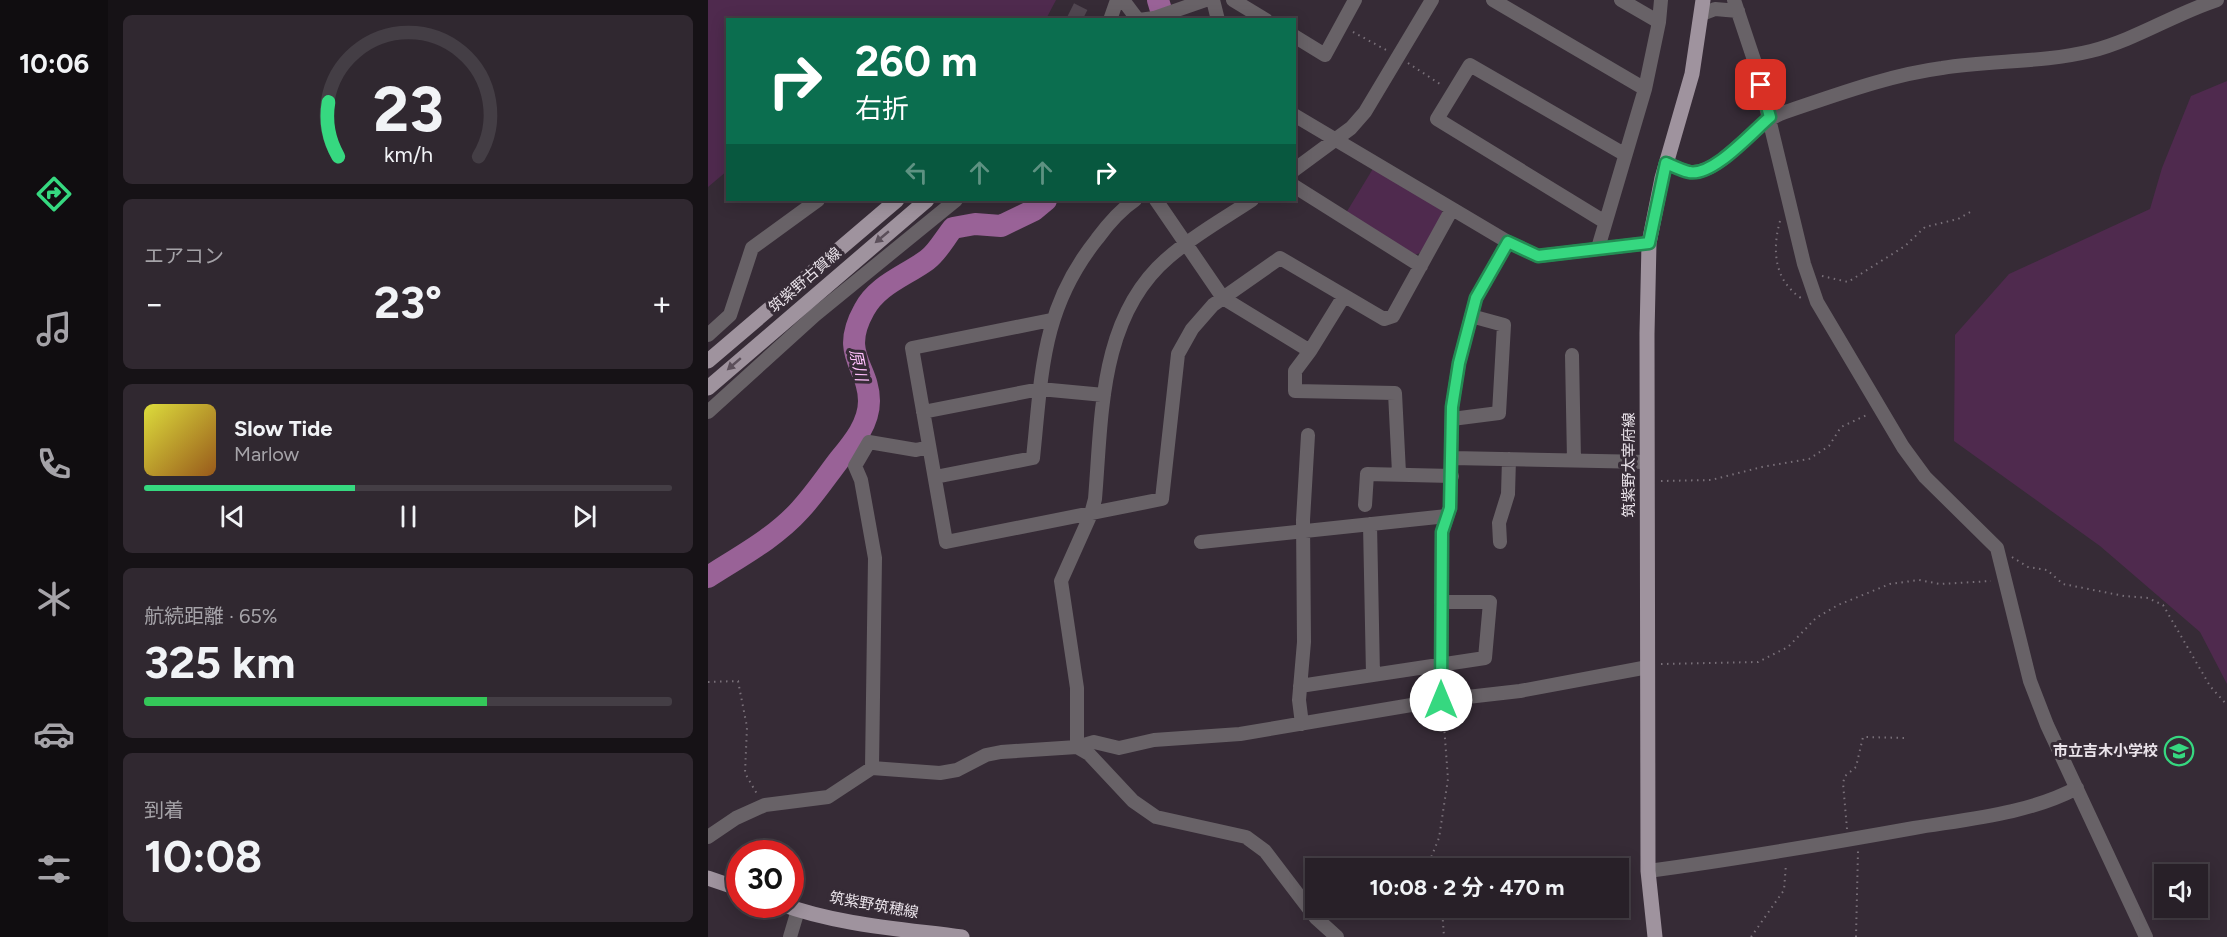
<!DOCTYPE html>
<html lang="ja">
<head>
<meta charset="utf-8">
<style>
  :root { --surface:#282028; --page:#302830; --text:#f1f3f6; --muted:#a5a3a8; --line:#443e45; --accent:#36d880 }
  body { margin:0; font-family:Figtree,"Noto Sans JP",sans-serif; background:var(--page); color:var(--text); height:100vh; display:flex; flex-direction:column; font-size:22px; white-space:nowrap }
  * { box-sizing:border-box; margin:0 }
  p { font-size:20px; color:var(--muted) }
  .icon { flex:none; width:33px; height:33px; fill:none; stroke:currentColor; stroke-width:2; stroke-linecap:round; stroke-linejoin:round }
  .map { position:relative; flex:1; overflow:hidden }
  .panel { display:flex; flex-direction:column; gap:15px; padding:15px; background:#161216; width:600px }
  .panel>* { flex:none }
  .hud { position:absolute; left:18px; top:18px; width:570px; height:183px; border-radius:0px; box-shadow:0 3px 15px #0003,0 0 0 2px var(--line); background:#0b6e4f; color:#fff; overflow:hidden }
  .tools { position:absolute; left:1446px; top:864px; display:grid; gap:12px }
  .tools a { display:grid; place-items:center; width:54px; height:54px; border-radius:0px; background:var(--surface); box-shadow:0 3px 15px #0003,0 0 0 2px var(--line); font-size:30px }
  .speed { position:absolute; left:18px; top:840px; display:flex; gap:12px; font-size:30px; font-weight:700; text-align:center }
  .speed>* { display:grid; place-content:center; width:78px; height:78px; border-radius:50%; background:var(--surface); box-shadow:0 3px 15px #0003,0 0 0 2px var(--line); line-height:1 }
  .speed .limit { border:9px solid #d22; background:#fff; color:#111 }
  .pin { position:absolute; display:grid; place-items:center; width:51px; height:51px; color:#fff; margin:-26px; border-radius:12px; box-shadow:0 3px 9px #0006 }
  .me { position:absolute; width:66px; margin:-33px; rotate:0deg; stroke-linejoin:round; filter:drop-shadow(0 0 4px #0008) }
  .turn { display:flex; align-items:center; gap:21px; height:126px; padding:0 30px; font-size:27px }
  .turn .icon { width:78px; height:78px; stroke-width:2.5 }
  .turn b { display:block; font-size:42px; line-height:51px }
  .lanes { display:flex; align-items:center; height:57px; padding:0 30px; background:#0003; justify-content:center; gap:30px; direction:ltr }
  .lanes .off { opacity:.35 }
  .big { font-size:45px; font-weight:700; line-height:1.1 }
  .panel .tile { flex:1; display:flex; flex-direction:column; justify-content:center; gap:9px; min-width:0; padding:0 21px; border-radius:9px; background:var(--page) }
  .panel .dial { align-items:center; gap:0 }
  .dial svg { height:156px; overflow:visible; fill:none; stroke:var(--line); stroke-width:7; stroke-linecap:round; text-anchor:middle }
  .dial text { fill:var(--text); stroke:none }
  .song { display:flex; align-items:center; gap:18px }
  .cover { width:72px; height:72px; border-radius:9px; background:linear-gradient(135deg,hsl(60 70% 55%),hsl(30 70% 35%)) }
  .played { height:6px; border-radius:3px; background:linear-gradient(90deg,var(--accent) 40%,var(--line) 40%) }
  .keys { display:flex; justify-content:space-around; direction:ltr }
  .heat { display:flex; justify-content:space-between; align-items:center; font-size:33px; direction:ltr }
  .charge { height:9px; border-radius:4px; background:linear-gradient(90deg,#34c759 65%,var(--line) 0) }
  .trip { position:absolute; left:597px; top:858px; width:324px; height:60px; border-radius:0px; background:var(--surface); box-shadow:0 3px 15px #0003,0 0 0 2px var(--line); font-weight:700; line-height:60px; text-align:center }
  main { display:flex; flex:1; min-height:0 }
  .menu { display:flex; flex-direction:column; width:108px; justify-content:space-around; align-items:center; background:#100d10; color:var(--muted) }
  .menu .icon { width:42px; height:42px }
  .menu .on { color:var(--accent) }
  .menu b { font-size:27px; color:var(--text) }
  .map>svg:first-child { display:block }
</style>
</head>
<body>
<main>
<nav class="menu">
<b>10:06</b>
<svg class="icon on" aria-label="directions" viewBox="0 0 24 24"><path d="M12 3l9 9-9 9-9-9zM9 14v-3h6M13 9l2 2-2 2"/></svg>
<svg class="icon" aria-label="music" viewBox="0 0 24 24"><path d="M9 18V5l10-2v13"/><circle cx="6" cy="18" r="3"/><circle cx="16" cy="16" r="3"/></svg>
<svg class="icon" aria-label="phone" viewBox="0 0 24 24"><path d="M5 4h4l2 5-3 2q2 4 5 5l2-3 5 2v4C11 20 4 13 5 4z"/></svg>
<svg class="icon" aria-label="climate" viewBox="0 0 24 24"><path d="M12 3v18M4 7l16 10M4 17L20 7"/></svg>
<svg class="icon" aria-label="car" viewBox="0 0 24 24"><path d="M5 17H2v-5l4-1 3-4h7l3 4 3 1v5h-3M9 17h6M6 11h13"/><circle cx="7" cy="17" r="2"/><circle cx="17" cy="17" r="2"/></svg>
<svg class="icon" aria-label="filters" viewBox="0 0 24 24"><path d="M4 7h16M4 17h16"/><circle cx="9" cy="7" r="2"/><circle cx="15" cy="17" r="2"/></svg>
</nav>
<section class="panel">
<div class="tile dial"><svg viewBox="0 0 100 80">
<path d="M14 69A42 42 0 1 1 86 69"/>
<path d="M14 69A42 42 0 0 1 9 41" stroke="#36d880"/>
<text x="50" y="56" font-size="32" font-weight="700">23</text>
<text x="50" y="72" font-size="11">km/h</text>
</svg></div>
<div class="tile"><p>エアコン</p>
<div class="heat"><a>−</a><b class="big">23°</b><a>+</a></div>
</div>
<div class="tile">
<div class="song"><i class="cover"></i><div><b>Slow Tide</b><p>Marlow</p></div></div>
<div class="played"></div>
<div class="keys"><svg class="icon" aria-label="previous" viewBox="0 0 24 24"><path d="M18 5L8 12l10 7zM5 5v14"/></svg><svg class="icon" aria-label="pause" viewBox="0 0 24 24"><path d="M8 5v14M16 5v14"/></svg><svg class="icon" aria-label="next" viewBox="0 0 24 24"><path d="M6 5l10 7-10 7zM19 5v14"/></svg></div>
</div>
<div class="tile"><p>航続距離 · 65%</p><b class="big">325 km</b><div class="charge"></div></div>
<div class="tile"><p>到着</p><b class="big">10:08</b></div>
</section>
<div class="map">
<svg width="1519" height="937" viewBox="0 0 1519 937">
  <rect width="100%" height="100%" fill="#362b36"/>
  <!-- green -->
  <path fill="#4f2a4e" d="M0,0H348L338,19L20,20L19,171L0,187Z
    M1519,81V684L1492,632L1392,546L1246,441L1247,335L1301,274L1442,209L1454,168L1483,96Z
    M666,167L733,208L735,216L715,252L706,255L638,213Z"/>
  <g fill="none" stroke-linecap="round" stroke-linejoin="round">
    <!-- river -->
    <path stroke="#996297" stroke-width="22" d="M450,0L456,20
      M0,577C31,557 67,538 92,510C106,495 118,477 131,460C145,443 161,424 161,401C161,366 131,355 156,310C169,285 197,276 219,260C229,253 237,238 245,228L267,224L293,226L326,210L338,200"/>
    <!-- major-tunnel -->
    <path stroke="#514751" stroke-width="15" stroke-dasharray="15 8" stroke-linecap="butt" d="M366,20L376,0"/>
    <!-- path -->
    <path stroke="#797079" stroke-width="2" stroke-dasharray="1.5 4.5" stroke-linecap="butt" d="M645,32L680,51
      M700,63L735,86
      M1072,221C1064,250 1066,280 1093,298
      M1114,276L1140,282L1197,246L1217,227L1250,219L1264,211
      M953,481L1003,480L1054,467L1101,459L1121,446L1133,427L1161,414
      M1304,557L1320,567L1339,570L1355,584L1416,596L1440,598L1455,605L1502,686L1519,705
      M953,664L1050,662L1080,647L1108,618L1130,605L1182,584L1211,580L1232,584L1283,581
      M0,682L30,681L39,727L37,773L49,794
      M1139,829L1135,783L1137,776L1148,767L1155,737L1200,738
      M725,868L722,860L731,838L740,779L735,712
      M734,908L736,937
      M1043,937L1076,890L1078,864
      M1148,937L1150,851"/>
    <!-- minor -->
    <path stroke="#686267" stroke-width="14" d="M415,0L430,20
      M505,0L510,20
      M525,0L558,20
      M785,0L937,89
      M913,0L951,22
      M1026,0L1049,69L1096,264L1109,302L1195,447L1217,477L1289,548L1322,681L1339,725L1438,937
      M994,14L1007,9L1030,11
      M402,20L409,0
      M431,20L446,18L498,0
      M586,36L617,55L647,0
      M586,115L800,242L830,256L941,243
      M958,163C966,166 976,172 984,172C1015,173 1045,122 1077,112C1128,95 1181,75 1234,68C1284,60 1334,63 1383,51C1427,40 1466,14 1509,0
      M586,170L643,128L657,112L724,0
      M586,186L713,266
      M448,200L515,298L602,351L636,296
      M897,222L729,119L762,65L916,154
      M890,248L937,89L951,22L953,0
      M343,320L204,348L238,542L454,499L470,354L484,329L505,305L572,258L676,319L685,316L744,209
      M0,335L22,315L44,248L110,200
      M602,351L587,371V391L687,393L691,473
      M864,355L866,460
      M0,412L107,315L248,200
      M215,412L332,389L396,395
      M744,419L791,413L796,325L763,316
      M744,458L939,462
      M227,477L325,458C334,373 333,309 389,239C400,224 412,210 427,200
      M657,505L659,474L744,476
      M662,524L665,675
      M493,542L739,516
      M792,542L791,523L800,494L801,459
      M592,686L777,658L782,602H733
      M733,700L734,532L742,508L744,407L751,363L768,298L800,242
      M594,724L591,700L596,642L595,520L600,435
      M369,747V688L353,581L383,514L387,499C394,415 391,316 461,257C486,235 517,218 544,200
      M369,747L381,754L425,801L448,817L538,837L557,851L608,918L629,937
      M164,768L167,558L153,480L147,466L161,442L208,450L221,447
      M0,837L28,818L57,805L120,797L164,768L232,773L249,770L278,755L293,752L369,747L386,742L411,748L446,740L532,734L733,700L812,691L940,667
      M940,871C1030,859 1117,844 1206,828C1260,819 1320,814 1369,788
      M82,937L90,910"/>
    <!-- major -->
    <path stroke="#9f939e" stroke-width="15" d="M0,361L189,200
      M0,388L219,200
      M0,878L32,889
      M73,904C130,925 194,929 254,937
      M947,937L940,871L939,334L941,243L954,178L984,74L995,0"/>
  </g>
  <!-- one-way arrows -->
  <defs><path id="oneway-solid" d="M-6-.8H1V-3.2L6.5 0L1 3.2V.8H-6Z" transform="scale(1.5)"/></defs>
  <g fill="#5b4f5a">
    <use href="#oneway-solid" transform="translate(174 237) rotate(140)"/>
    <use href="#oneway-solid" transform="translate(26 364) rotate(139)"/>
  </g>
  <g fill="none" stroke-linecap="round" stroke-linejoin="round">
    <!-- route casing -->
    <g stroke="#238c53" stroke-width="15">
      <path id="route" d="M733,700L734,532L742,508L744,407L751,363L768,298L800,242L830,256L941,243L958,163C965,166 973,170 981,172C1005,177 1044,132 1062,117L1053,85"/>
    </g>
    <!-- route -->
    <use href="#route" stroke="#36d880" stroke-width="10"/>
  </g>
  <!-- icons -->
  <defs>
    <g id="school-ring" transform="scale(1.5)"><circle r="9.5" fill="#362b36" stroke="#36d880" stroke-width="1.5"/><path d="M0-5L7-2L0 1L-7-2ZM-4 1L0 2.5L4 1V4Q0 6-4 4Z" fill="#36d880"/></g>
  </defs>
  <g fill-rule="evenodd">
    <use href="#school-ring" x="1471" y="751"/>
  </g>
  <g text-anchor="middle" stroke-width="6" stroke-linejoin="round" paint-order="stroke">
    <!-- street labels -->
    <g font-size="15" fill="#eae3ea" stroke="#362b36">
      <text transform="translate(97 280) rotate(-41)" y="5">筑紫野古賀線</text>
      <text transform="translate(921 465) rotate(-90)" y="5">筑紫野太宰府線</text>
      <text transform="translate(166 905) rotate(10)" y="5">筑紫野筑穂線</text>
    </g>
    <!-- poi labels -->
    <g font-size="15" font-weight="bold" fill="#eae3ea" stroke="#362b36" text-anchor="end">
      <text x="1450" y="756">市立吉木小学校</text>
    </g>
    <!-- water labels -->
    <g font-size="16" font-style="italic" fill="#febffb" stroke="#362b36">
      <text transform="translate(151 365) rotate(78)" y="6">原川</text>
    </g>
  </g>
</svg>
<div class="tools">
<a><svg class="icon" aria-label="sound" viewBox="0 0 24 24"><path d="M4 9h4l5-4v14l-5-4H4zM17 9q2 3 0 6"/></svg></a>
</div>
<div class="speed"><div class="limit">30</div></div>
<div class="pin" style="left:1053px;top:85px;background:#d93025"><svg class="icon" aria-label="arrive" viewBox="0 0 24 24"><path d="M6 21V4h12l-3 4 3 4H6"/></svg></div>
<svg class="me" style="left:733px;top:700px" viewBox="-20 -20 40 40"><circle r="19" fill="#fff"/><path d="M0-13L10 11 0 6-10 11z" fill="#36d880"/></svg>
<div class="trip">10:08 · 2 分 · 470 m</div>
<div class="hud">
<div class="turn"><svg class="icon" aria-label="right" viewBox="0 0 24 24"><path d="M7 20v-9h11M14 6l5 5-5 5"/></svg><div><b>260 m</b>右折</div></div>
<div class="lanes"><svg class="icon off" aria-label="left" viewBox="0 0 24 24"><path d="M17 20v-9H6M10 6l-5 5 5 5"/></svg><svg class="icon off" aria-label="ahead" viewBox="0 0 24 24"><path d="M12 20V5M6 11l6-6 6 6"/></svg><svg class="icon off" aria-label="ahead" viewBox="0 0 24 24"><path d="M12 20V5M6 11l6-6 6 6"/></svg><svg class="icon" aria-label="right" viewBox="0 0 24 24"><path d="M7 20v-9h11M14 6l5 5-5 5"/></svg></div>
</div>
</div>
</main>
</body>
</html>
